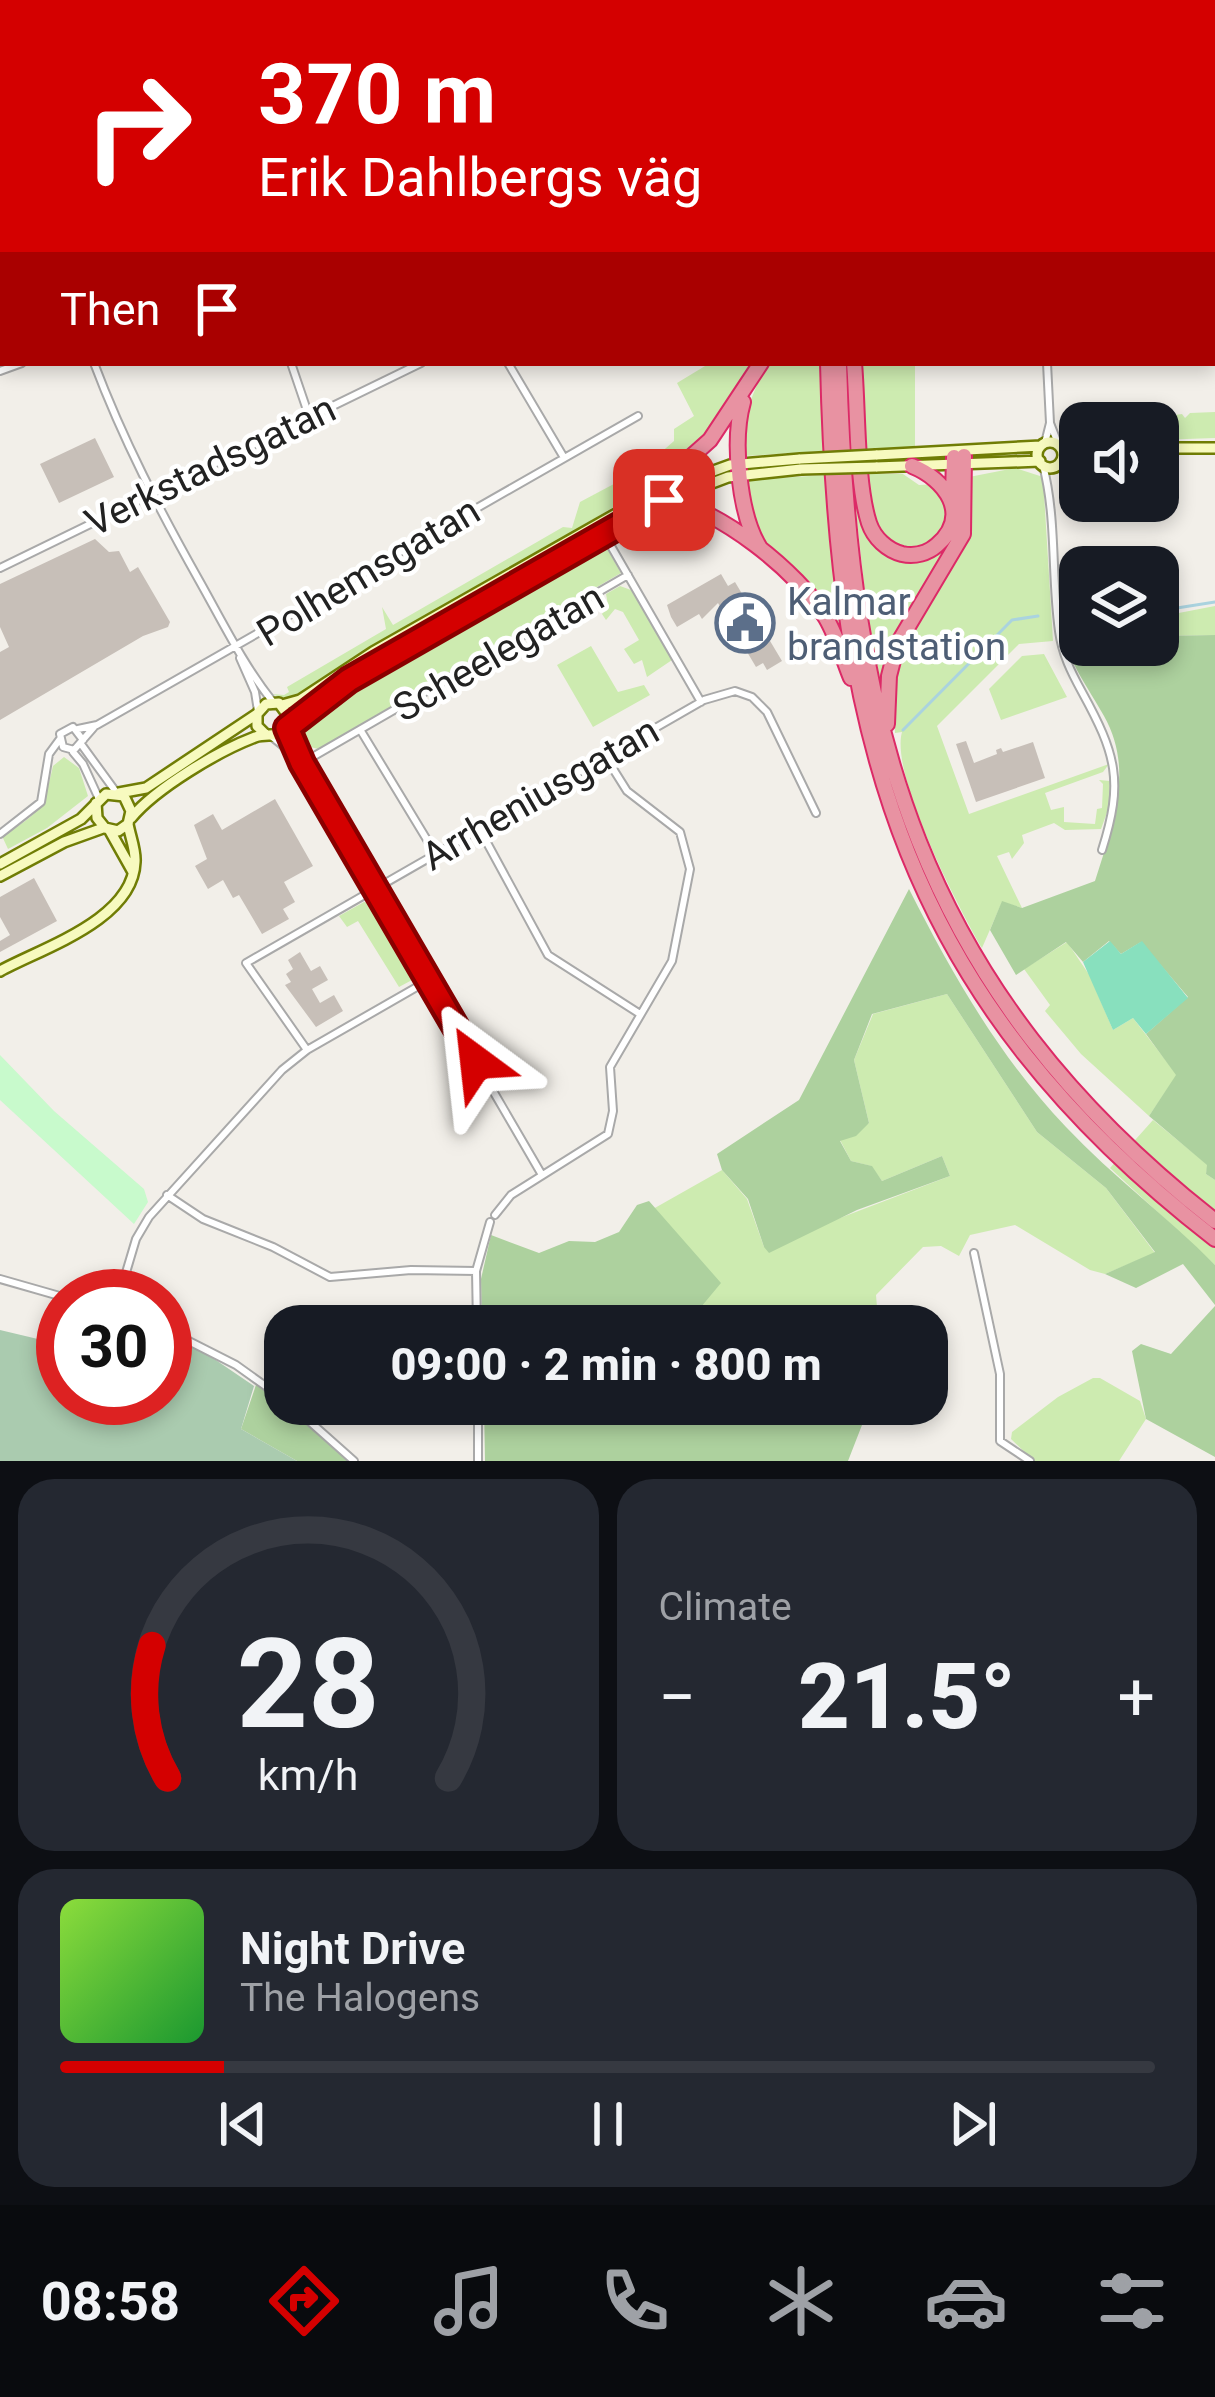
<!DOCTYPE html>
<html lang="en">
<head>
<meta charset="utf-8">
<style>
  :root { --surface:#171b24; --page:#242831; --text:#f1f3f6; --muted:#9ea1a6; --line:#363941; --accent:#d40000 }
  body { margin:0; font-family:Roboto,sans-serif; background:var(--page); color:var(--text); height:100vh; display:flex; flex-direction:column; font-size:45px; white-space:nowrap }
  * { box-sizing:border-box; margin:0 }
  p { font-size:39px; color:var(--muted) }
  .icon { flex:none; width:66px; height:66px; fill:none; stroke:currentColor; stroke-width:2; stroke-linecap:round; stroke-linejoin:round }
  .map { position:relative; height:1461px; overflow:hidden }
  .details { display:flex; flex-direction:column; gap:18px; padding:18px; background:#0d0f14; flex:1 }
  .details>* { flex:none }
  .hud { position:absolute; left:0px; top:0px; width:1215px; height:366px; box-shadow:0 6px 18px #0003; background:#d40000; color:#fff; overflow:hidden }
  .controls { position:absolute; left:1059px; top:402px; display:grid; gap:24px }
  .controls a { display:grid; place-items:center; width:120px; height:120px; border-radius:24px; background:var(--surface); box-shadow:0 6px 18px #0003; font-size:60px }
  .speed { position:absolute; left:36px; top:1269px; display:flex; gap:24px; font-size:60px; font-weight:700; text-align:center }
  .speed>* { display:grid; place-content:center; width:156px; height:156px; border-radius:50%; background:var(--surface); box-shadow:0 6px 18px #0003; line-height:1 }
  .speed .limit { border:18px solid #d22; background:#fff; color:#111 }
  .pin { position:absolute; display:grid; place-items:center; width:102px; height:102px; color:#fff; margin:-51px; border-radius:24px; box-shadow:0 6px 18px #0006 }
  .me { position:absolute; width:132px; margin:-66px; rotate:330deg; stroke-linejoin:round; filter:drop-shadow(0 0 9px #0008) }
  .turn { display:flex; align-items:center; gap:42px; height:252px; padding:0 60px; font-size:54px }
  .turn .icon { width:156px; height:156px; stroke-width:2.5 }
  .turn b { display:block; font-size:84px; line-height:102px }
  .then { display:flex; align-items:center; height:114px; padding:0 60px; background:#0003; gap:24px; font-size:45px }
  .big { font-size:90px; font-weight:800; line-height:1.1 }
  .details .widget { flex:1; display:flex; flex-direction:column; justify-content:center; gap:18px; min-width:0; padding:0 42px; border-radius:36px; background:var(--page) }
  .details .dial { align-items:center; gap:0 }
  .dial svg { height:312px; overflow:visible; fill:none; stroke:var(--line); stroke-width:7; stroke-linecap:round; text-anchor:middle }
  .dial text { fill:var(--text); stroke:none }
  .song { display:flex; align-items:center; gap:36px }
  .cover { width:144px; height:144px; border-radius:18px; background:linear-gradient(135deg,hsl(90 70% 55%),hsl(130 70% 35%)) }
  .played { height:12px; border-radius:6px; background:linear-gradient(90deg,var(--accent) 15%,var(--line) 15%) }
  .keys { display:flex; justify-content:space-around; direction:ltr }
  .heat { display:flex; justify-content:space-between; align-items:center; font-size:66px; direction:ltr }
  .details .tiles { flex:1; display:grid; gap:18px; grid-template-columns:1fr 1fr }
  .widget:last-child { grid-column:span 2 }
  .trip { position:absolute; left:264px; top:1305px; width:684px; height:120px; border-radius:36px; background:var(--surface); box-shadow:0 6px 18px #0003; font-weight:800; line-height:120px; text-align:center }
  .menu { display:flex; height:192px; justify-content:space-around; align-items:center; background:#090b0e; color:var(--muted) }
  .menu .icon { width:84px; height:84px }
  .menu .active { color:var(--accent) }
  .menu b { font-size:54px; color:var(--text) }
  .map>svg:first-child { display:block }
</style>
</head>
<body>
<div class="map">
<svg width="1215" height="1461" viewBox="0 0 1215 1461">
  <rect width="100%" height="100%" fill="#f2efe9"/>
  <!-- grass -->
  <path fill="#cdebb0" d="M710,363H754L706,435L655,482L301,695L285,699L272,694L284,695L289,692L287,687L386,629L382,607L393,625L563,527L572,528L580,502L642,469L674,441V429L694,416L677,383Z
    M766,363H822L825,451L745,456L743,419Z
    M859,363H915V448L866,449Z
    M1215,412V438L1158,440V423L1080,420L1107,419L1108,414L1141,415L1144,419L1182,414L1185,418L1190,413Z
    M1015,468L1043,477L1053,641L1019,644L937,726L969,814L1109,764L1103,772L1045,793L1051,810L1064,807V822L1095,824L1097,809L1102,808L1103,784L1099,780L1110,781L1109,807L1101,829L1065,830L1054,823L1022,835L1024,843L1012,859L1009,852L997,856L1022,908L1002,902L982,948C958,907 890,775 902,732L895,733L893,686L901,650L966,543L969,477Z
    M852,474H859L864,521L912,560L957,523L959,532L913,605L883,694L867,612Z
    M868,474H903L919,485L937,484L948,513C940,545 899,567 879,530C869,513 870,493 868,474Z
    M826,475L846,654C812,608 741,540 748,480Z
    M599,546L606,547L621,573L318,749L307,746L303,729L323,710Z
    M620,586L631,590L672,660L647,677L642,660L634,664L624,649L639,640L623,612L615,609L606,620L602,614L608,605L606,594Z
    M1215,606V635L1158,636V617Z
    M591,646L618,692L644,685L650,695L593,727L557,665Z
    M1044,654L1067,697L1001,720L989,689L1022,656Z
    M64,757L79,768L88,796L47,828L8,849L2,836C41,812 43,810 53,766Z
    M364,902L375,903L416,972L412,980L399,987L358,921L347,927L339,916Z
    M1067,942L1090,976L1113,1030L1133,1018L1177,1075L1149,1116L1081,1054L1045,1011L1050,1005L1024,969Z
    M947,994L1037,1132L1106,1188L1155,1253L1105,1274L1090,1270L1015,1225L970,1235L959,1256L941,1246L923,1247L876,1295L878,1319L887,1326H704L691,1313L653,1209L722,1170L747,1199L764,1247L950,1176L942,1156L882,1181L871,1166L851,1161L840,1140L869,1123L854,1060L873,1014Z
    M1153,1120L1208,1165L1206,1174L1215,1180V1265L1110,1168Z
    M1093,1378H1100L1140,1401L1146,1419L1119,1461H1034L1011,1439L1012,1432L1058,1397Z"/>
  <!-- forest -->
  <path fill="#add19e" d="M1063,631L1080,633V645H1158V636L1215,635V1180L1206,1174L1207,1165L1149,1116L1176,1075L1146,1034L1188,997L1141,942L1121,954L1109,941L1083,962L1066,942L1016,975L990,930L1002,901L1022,908L1095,881C1112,826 1135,771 1104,716C1088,687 1069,664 1063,631Z
    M909,889C952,974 1000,1058 1066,1127C1113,1177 1168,1217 1215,1265V1305L1183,1264L1136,1288L1105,1274L1155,1252L1106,1188L1037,1132L947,994L872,1014L854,1060L869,1123L856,1136L840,1141L851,1161L872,1166L882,1181L942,1156L950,1176L857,1210L769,1253L764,1247L748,1199L722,1170L717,1154L799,1100Z
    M649,1201L721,1283L696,1313L708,1326H482L481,1279L491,1235L539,1253L569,1241L595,1242L619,1232L637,1205Z
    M1215,1306V1457L1146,1419L1132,1351L1141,1344L1171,1354Z
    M258,1379L354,1461H297L241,1429Z
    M484,1404H865L869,1407L848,1461H485Z"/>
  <!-- cemetery -->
  <path fill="#aacbaf" d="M0,1330L63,1345V1398H165V1337L204,1352L254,1386L241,1429L297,1461H0Z"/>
  <!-- park -->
  <path fill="#c8facc" d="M0,1055L54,1111L144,1189L148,1202L134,1224L0,1100Z"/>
  <!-- pitch -->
  <path fill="#88e0be" d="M1110,941L1121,954L1142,941L1188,998L1146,1034L1133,1018L1113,1030L1083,962Z"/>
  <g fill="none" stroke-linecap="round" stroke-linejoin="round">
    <!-- stream -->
    <path stroke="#aad3df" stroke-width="3" d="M1158,611L1215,602
      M1068,615L1080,614
      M903,730L1012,620L1038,616"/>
  </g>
  <!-- building -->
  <path fill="#c7bfb8" d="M95,438L114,477L59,503L40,464Z
    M95,539L109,552L119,551L130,572L138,567L170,622L168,627L143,636L0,720V652L9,647L0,627V584Z
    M721,574L728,586L735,582L782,661L767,670L763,663L756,667L718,603L702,619L699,614L677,627L671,617L667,605Z
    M966,741L974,763L997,754L996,750L1001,748L1003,752L1033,742L1045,778L976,802L956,744Z
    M275,799L313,866L284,882L295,902L283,909L289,919L262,934L239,895L233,898L223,880L208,889L195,866L207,859L194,825L213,814L222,830Z
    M34,878L57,921L0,952V941L10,935L0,917V897Z
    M300,952L311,971L320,966L328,980L312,989L320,1003L334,995L343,1011L316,1027L285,985L291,982L286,974L293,969L288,960Z"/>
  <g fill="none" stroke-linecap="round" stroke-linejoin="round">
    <!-- street casing -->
    <g stroke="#a9a9a9" stroke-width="10">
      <path id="street" d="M767,0L768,3
        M196,3L201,0
        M715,3L721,0
        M1086,3L1087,0
        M0,88L3,87
        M1212,129L1215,130
        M94,363C123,440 160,511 200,582C223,623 244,666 273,702
        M291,363L309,416
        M508,363L563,456
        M0,371L22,363
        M1050,423L1059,446
        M1045,443L1050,423L1047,363
        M1043,465C1057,520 1051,575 1059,631C1062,654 1071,672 1082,692C1116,754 1124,781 1102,850
        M604,534L701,702
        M0,568L421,363
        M240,658L255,692L258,711
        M287,728L302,763L542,1175
        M78,729L97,725L638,416
        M361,731L435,853
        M271,736L297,757
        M83,740L73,727L60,734L63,747L74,750L94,727
        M81,744L116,792
        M73,752L83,764L99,799
        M302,763L628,575
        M479,828L548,955L640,1014
        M0,834L41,802L49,754L60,739
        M307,1050L246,963L704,700L735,691L752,697L767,712L816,813
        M167,1195L203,1219L273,1247L330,1277L411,1270L476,1271
        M495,1215L511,1195L608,1134L613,1111L610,1067L672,961L690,869L680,832L627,791L605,756
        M974,1253L1000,1374V1441L1030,1461
        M0,1279L63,1297
        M119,1296L136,1239L149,1217L282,1070L307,1050L429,980
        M477,1326L476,1271L490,1222
        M165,1329L236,1365L285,1400
        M290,1404L354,1461
        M478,1461V1404"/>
    </g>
    <!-- secondary casing -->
    <g stroke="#707d05" stroke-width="14">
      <path id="secondary" d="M1037 455a13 13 0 1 1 26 0a13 13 0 1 1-26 0Z
        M1158,448H1215
        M876,455L1041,446
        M1060,463L1080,460
        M876,467L1040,461
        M661,490L730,465L800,459
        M282,705L300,700L373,652L646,497
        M289,726L349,680L651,506L728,477L801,469
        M119,793L146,788L257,714
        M131,818C156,788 218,751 255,737C265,733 273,737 283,733L290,718L279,703L266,704L257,714V726L266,735
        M110,831L133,872
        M0,864L81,819L106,794L124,796L131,811L128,824L118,831L105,828L97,818L96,803
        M0,876L64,842L103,828
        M0,971C42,948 133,920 135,862C136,850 130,836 128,824"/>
    </g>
    <!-- highway casing -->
    <g stroke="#dc2a67" stroke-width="18">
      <path id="highway" d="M888,3V0
        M899,3V0
        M828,363C837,743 903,997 1215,1239
        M839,363C849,729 917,987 1215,1221
        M854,363C858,407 856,483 869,523C874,538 887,550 902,554C915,557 928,553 937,545C972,515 945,479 912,466
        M743,402C732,440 739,515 760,548
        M953,495L954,457
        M646,497L710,440L761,363
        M664,499C717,507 799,572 826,618C837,637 843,658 851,678
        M887,724L889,676L897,645L963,534L964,456"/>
    </g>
    <!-- street -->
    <use href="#street" stroke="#fff" stroke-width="6"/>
    <!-- secondary -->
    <use href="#secondary" stroke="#f7fabf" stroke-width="9"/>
    <!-- highway -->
    <use href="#highway" stroke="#e892a2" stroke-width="14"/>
    <!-- rail casing -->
    <g stroke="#707070" stroke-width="8">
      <path id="rail" d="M244,3L254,0
        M328,3H329
        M0,102L3,101
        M2,136L3,135
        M0,179L3,178"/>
    </g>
    <!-- rail -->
    <use href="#rail" stroke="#fff" stroke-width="3" stroke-dasharray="9" stroke-linecap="butt"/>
    <!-- secondary-bridge casing -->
    <g stroke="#707d05" stroke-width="14" stroke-linecap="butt">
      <path id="secondary-bridge" d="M800,459L876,455
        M801,469L876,467"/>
    </g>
    <!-- secondary-bridge -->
    <use href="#secondary-bridge" stroke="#f7fabf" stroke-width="9"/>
  </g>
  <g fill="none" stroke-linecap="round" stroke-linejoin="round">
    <!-- route casing -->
    <g stroke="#8a0000" stroke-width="30">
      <path id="route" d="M476,1062L302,763L287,728L349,680L664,500"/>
    </g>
    <!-- route -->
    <use href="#route" stroke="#d40000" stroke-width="21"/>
  </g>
  <!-- icons -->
  <defs>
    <g id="civic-ring" transform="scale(3)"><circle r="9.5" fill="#fff" stroke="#5c6f8a" stroke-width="1.5"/><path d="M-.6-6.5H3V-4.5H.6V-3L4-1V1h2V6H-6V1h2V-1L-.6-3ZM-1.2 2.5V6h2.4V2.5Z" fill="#5c6f8a"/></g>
  </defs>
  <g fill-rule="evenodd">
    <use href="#civic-ring" x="745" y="623"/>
  </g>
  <g text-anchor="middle" stroke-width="9" stroke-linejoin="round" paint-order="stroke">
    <!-- street labels -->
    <g font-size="39" fill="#222" stroke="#fff">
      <text transform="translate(210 465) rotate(-26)" y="14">Verkstadsgatan</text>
      <text transform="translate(368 571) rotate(-31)" y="14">Polhemsgatan</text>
      <text transform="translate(498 652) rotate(-30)" y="14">Scheelegatan</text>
      <text transform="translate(540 793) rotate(-30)" y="14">Arrheniusgatan</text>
    </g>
    <!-- service labels -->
    <g font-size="39" fill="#4e5e75" stroke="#fff" text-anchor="start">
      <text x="787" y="615">Kalmar<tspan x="787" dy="45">brandstation</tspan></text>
    </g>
  </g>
</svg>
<div class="controls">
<a><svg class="icon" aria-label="sound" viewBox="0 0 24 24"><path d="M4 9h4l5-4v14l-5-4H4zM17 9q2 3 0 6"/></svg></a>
<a><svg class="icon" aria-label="layers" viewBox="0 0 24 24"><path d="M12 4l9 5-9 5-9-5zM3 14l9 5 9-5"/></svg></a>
</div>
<div class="speed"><div class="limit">30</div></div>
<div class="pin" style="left:664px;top:500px;background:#d93025"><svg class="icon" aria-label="arrive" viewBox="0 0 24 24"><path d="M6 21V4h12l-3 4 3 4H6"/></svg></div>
<svg class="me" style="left:476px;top:1062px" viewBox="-20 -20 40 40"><path d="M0-17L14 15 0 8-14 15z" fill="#d40000" stroke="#fff" stroke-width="4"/></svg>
<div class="trip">09:00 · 2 min · 800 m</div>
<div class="hud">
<div class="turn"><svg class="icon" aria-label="right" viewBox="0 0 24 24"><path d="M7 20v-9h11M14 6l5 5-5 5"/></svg><div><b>370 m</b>Erik Dahlbergs väg</div></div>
<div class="then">Then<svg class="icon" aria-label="arrive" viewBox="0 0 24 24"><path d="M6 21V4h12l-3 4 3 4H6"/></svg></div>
</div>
</div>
<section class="details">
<div class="tiles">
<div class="widget dial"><svg viewBox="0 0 100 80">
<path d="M14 69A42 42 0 1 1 86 69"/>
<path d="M14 69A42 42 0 0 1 10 35" stroke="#d40000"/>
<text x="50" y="56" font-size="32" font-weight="700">28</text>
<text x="50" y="72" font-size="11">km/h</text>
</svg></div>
<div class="widget"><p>Climate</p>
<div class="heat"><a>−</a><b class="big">21.5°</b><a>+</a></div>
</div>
<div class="widget">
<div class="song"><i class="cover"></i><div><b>Night Drive</b><p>The Halogens</p></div></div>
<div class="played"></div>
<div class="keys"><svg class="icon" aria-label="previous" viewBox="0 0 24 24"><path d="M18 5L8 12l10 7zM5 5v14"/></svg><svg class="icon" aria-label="pause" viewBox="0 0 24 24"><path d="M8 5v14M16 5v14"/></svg><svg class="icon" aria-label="next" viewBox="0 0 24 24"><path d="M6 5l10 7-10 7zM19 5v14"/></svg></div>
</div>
</div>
</section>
<nav class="menu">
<b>08:58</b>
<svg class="icon active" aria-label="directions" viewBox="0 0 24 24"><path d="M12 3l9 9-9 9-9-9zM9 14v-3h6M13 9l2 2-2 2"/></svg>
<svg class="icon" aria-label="music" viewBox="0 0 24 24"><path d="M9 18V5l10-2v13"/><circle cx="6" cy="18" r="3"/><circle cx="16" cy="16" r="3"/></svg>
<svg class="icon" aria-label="phone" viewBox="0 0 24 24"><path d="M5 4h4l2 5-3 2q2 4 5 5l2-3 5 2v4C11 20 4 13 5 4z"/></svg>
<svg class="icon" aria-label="climate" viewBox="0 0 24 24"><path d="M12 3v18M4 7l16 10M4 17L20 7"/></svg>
<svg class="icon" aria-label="car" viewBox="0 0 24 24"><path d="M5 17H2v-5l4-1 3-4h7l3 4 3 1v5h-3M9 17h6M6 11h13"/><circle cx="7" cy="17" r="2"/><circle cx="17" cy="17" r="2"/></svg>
<svg class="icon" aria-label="filters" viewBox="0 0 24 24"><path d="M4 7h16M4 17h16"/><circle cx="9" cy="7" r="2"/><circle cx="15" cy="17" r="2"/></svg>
</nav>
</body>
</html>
